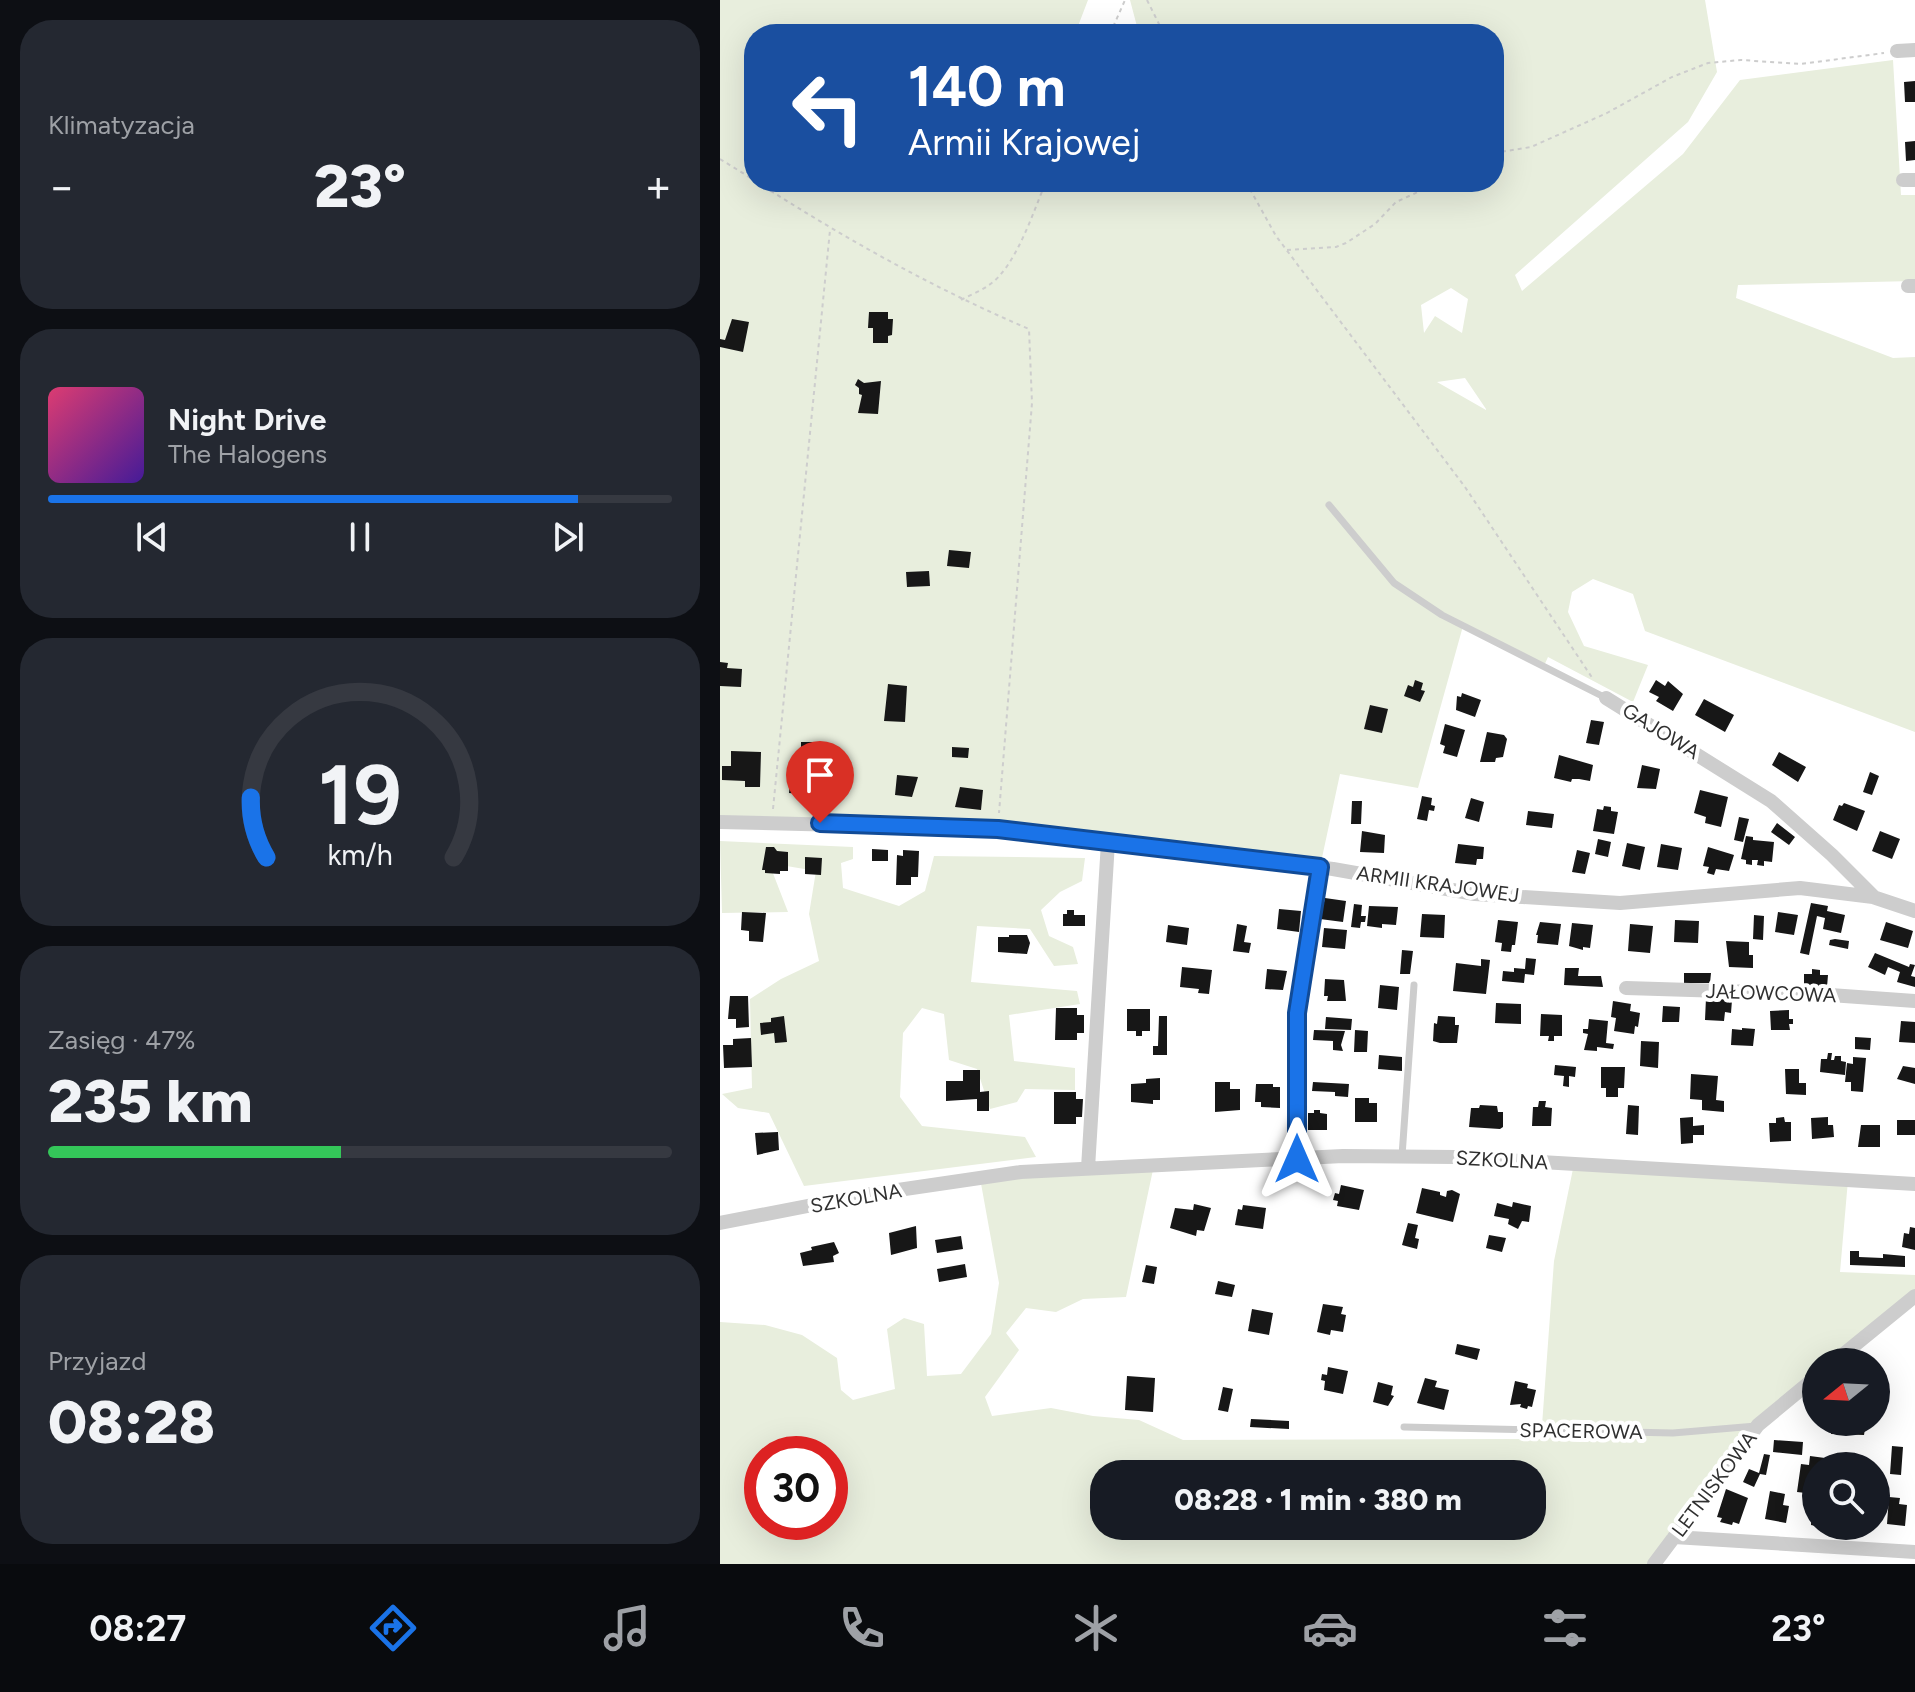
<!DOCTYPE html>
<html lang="pl">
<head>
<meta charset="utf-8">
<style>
  :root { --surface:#171b24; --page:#242831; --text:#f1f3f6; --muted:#9ea1a6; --line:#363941; --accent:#1a73e8 }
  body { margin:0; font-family:Figtree,sans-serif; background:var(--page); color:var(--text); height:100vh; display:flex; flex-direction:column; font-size:30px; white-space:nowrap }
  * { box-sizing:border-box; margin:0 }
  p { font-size:26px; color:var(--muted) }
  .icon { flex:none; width:44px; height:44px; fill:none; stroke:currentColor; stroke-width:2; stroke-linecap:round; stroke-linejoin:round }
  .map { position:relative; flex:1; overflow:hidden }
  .panel { display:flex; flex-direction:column; gap:20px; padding:20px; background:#0d0f14; width:720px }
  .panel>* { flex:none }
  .banner { position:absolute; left:24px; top:24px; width:760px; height:168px; border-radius:32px; box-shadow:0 8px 32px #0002; background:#1a4fa0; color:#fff; overflow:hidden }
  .needle { width:52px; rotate:252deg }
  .buttons { position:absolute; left:1082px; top:1348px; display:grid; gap:16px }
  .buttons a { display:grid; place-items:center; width:88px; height:88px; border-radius:50%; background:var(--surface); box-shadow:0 8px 32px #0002; font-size:40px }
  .speed { position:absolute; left:24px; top:1436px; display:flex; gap:16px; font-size:40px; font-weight:700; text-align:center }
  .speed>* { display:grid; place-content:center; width:104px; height:104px; border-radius:50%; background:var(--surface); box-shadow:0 8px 32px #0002; line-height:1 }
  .speed .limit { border:12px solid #d22; background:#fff; color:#111 }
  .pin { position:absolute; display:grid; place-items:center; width:68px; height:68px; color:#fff; margin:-82px -34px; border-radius:50% 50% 50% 0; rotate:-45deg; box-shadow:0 0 8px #0007 }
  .pin .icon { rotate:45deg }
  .me { position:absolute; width:88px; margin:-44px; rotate:0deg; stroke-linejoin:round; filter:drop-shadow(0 0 6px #0008) }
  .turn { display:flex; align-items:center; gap:28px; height:168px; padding:0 32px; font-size:36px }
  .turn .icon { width:104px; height:104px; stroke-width:2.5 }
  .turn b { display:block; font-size:56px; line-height:68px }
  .big { font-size:60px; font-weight:800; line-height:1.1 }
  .panel .card { flex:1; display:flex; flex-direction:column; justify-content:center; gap:12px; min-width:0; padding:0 28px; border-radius:32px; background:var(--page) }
  .panel .dial { align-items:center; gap:0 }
  .dial svg { height:208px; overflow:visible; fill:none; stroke:var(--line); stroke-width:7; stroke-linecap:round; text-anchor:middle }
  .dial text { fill:var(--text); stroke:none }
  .song { display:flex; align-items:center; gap:24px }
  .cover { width:96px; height:96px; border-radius:12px; background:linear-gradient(135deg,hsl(340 70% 55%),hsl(260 70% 35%)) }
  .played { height:8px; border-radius:4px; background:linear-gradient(90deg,var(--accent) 85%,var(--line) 85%) }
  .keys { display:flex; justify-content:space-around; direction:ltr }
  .heat { display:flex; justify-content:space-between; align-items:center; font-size:44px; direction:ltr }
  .charge { height:12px; border-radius:6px; background:linear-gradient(90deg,#34c759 47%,var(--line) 0) }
  .trip { position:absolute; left:370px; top:1460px; width:456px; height:80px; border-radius:32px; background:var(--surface); box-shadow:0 8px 32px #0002; font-weight:800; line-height:80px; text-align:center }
  .tab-bar { display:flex; height:128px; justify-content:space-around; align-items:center; background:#090b0e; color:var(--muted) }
  .tab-bar .icon { width:56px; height:56px }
  .tab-bar .on { color:var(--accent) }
  .tab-bar b { font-size:36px; color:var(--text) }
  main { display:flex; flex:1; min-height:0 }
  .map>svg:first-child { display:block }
</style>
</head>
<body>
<main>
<section class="panel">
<div class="card"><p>Klimatyzacja</p>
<div class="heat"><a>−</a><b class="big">23°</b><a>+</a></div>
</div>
<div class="card">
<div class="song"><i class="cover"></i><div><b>Night Drive</b><p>The Halogens</p></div></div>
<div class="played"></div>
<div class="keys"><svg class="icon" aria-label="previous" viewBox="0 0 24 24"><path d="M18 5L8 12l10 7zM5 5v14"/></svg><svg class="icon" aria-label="pause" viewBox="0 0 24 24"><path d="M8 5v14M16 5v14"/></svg><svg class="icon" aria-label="next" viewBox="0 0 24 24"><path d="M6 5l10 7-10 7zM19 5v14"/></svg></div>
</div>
<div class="card dial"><svg viewBox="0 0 100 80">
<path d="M14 69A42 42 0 1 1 86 69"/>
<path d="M14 69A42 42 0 0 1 8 46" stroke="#1a73e8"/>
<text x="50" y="56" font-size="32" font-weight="700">19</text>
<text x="50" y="72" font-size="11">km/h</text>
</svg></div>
<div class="card"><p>Zasięg · 47%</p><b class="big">235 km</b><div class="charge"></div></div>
<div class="card"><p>Przyjazd</p><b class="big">08:28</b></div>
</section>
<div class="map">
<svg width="1195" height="1564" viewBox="0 0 1195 1564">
  <rect width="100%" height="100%" fill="#fff"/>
  <!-- green -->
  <path fill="#e8eedd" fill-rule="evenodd" d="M0,0H368L355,34H34V182H774V34H419L410,0H985L997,72L968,122L795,275L802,291L963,154L1020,80L1173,60L1181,195H1195V281L1018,285L1016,298L1173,358L1195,357V732L925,631L913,594L873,579L852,592L848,612L864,646L928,665L913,702L828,657L823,668L743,626L698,788L620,774L600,867L278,829L0,822ZM731,288L748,299L742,333L715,316L704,333L701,305ZM745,378L766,409V410L717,382Z
    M0,841L133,847V859L121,863L123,888L179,906L205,891L214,856L365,858L362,881L340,892L321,910L329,936L353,947L358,964L334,966L310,929L257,926L251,982L357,991L360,1004L289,1015L294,1061L355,1068V1090L305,1089L297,1102L270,1109L257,1069L229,1060L224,1014L202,1008L183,1033L180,1097L202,1126L305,1137L316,1157L84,1186L49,1113L18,1108L2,1094L32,1088L30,999L61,979L99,961L89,914L96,871L49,863L68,912L2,913Z
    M854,1164L1128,1180L1120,1272L1195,1275V1296L1114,1362H1096V1377L1038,1425L940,1564H0V1322L45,1325L82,1335L117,1358L121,1390L133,1400L175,1389L167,1329L184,1318L204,1324L207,1376L241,1374L271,1334L279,1283L260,1178L434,1165L406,1297L363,1299L336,1312L306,1308L286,1333L299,1350L265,1397L272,1416L331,1408L373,1416L419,1420L463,1440L821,1439L834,1261ZM42,1454H110V1522H42ZM384,1474H812V1526H384Z"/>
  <!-- building -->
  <path fill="#171717" d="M1195,81V102H1185L1184,82Z
    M1195,141V160L1186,161L1185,142Z
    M149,312H168V319H173L172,335L168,336V343H153V328H148Z
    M12,319L29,322L23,352L0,347V339L5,340Z
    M138,379L144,383L161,381L158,414L138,413L142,395L139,394V388L135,385Z
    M229,550L251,552L249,568L227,566Z
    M209,571L210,586L187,587L186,572Z
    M0,662L8,663L7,668L22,669L21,687L0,686Z
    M695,680L703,683L701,690L705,691L700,702L684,696L688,685L693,687Z
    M936,680L945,686L948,681L963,694L953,711L936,701L939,697L929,692Z
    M168,684L187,686L185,722L164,721Z
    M742,693L761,700L755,717L736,710L737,696L741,697Z
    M984,699L1014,715L1005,732L975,715Z
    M650,705L668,709L662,733L644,729Z
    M871,720L884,722L879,745L866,743Z
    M725,724L745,730L737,757L723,753L725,746L720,744Z
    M767,732L784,735L787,739L783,757L776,758L775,762H760Z
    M81,742H101V755H81Z
    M232,747L249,748L248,758L232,757Z
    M11,751L41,752L40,787H25V781L2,780V766H11Z
    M1059,752L1086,767L1078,782L1052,765Z
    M839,755L873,765L870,781L859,779H852L851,782L834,778Z
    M922,765L940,769L936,789L917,788Z
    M71,772L91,774L90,795L69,793Z
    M1150,772L1159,776L1152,795L1143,792Z
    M177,775L198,777L192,797L175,795Z
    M240,787L263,790L261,810L235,807Z
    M980,790L1008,797L1001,827L985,823L986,817L974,813Z
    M702,796L712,798L711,805L715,806L714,811L709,810L707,821L697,819Z
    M751,798L764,802L759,822L745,818Z
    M632,801H642L641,824H631Z
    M1124,803L1145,811L1137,831L1113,820L1119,805L1122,806Z
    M884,806L891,807V811L898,812L894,834L873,831L877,809L883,810Z
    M808,811L834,814L832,828L806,825Z
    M1019,817L1029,819L1023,842L1014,840Z
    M1057,823L1075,837L1069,845L1051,832Z
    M642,831L665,835L664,853L640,852Z
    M1160,831L1180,839L1172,859L1152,851Z
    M1026,836L1033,837V840L1054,842L1052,862L1044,861V866L1037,865L1038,860H1032V865L1026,864V860L1021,859Z
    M878,839L891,842L888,857L875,854Z
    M907,843L925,847L920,870L902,866Z
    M738,844L764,847L763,859H757L756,865L735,863Z
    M941,844L962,848L958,870L937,867Z
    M46,847H54L57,851L68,852V871H60V874L45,873V870H42Z
    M988,847L1014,855L1009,871L996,869L994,875L987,873L989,867L983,866Z
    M152,849L168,850V861H152Z
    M183,850L199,851L198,877H191V885H176L177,855L183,856Z
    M857,850L870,853L865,874L852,872Z
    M85,857L102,858L101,875L85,874Z
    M605,898L626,901L623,922L600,919Z
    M1091,903L1108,906L1107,911L1125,915L1121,933L1103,929L1105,918L1097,916L1089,955L1080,953Z
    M634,904L642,905L641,916H646L645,922H641L640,928L631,927Z
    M649,906L678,907L676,925L662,924V928L647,926Z
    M559,909L581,911L579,932L557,929Z
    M347,910H354V915H365V926H343V914H347Z
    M22,912L46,913L43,942L29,941V931L21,930Z
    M1058,912L1078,915L1074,935L1055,932Z
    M702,914L725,915L724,938L700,937Z
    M1034,915L1044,916L1043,940L1033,939Z
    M778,920L798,922L795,945H792L791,952L781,951L782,943L775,942Z
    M955,920L979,921L978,943L954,942Z
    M820,922L841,924L838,945L817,943L818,935H816Z
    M1166,922L1193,931L1188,948L1160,940Z
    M852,923L873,925L870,948L863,947V950L849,946Z
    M517,924L527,926L524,942L531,943L529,953L513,951Z
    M910,924L933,926L930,953L908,951Z
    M448,925L469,928L467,945L446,942Z
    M604,928L627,930L625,949L602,947Z
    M289,935H307L310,943L307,954L278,952V937H289Z
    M1115,939L1129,941L1128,949L1109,945L1110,940Z
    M1006,941L1029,942V955H1033V968L1009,967Z
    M682,950L693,951L690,974H680Z
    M1155,953L1189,967L1190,964L1195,965L1191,976L1195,977V987L1177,982L1180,972L1168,967L1165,975L1148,967Z
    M806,958L816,959L814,975L805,974L804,983L782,981L783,971L794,972V968L805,969Z
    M761,959L770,960L766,994L733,991L736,963L761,966Z
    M462,967L492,970L489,994L478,993L479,989L460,987Z
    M845,968H859L858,976H881L883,987L844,985Z
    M547,969L567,971L563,990L545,989Z
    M1092,969L1100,970V975H1108L1107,987L1084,986V974H1092Z
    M964,973H991L990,983H964Z
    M605,979L624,980L626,1001H607L608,996H604Z
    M660,985L679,987L677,1010L658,1008Z
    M10,996H28L29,1027L16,1028V1019H8Z
    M986,998L1012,1000L1011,1013L1005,1012L1004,1021L985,1020Z
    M893,1001L911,1004L910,1011L920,1013L918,1027L915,1026L914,1034L894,1031L896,1018L891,1017Z
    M776,1003L801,1004V1024L775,1023Z
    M943,1006L960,1007L959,1022H942Z
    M336,1008H357V1015H364V1033H357V1040H335Z
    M407,1009H430V1031H422V1036H416V1031H407Z
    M1069,1010V1019H1073V1024H1069L1070,1030H1051L1050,1011Z
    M821,1014L842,1015V1036H834V1041H828L829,1036H820Z
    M64,1016L67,1042L55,1043L54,1033L41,1035L40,1023L51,1022V1018Z
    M439,1016H447V1055H433V1046H438Z
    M718,1016L735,1017V1025H739L737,1043H720L713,1041L714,1023L717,1024Z
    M606,1017L632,1019L631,1030L605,1029Z
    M869,1019L888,1021L886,1043L894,1044L893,1049L877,1047V1051L864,1050L868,1034L863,1033V1029H868Z
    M1181,1021L1195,1022V1043L1179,1042Z
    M1022,1028L1035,1029L1033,1046L1011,1045L1012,1029L1022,1030Z
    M594,1030L625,1031L621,1045L623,1051L613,1050V1041L593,1040Z
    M635,1030L648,1031L647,1052H634Z
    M1135,1037L1151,1038L1150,1050L1135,1049Z
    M31,1038L32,1067L4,1068L3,1045H13V1039Z
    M921,1041L939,1042L938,1068L920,1066Z
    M1108,1053H1112L1111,1060H1114L1115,1056H1121V1061L1126,1062L1125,1075L1100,1072L1101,1059H1107Z
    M659,1055L682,1057V1071L658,1069Z
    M1133,1057L1146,1058L1143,1092L1131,1091V1082H1125L1127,1063L1133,1064Z
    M835,1065L856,1067L855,1077L849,1076V1087L843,1086L844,1076L834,1075Z
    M1183,1066L1195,1068V1084L1177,1079Z
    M881,1067H905L904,1088H898V1097H886V1088H881Z
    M1065,1069H1079V1083H1086V1095L1066,1094Z
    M243,1070H260V1092L269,1091V1111H257V1099L226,1101V1081H243Z
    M971,1074L998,1076L996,1100L1004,1101V1112L982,1110V1100L970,1099Z
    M440,1078V1100H433V1104L411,1102V1084L426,1083V1079Z
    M495,1082H510V1089H520V1110L495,1112Z
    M593,1082L629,1084L628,1097L615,1096V1092L592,1091Z
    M536,1084H553V1087H560V1108L541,1107V1102H535Z
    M334,1092H356V1099H363L362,1117H356V1124H334Z
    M635,1098H649V1103H657V1122H635Z
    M819,1101H826L825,1107L832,1108L831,1126H812L813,1107H818Z
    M760,1105L777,1106L778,1112H783V1127L780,1129L749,1127L751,1108H759Z
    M908,1105L919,1106L918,1135L906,1134Z
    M594,1110H600V1113L607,1114V1130H588V1113H594Z
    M973,1117V1126L984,1125V1135H973V1143L961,1144L960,1118Z
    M1064,1117L1065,1122H1071V1141L1050,1142L1049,1123H1056V1118Z
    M1108,1117V1125H1113L1114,1137L1092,1139L1091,1118Z
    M1177,1120H1195V1135H1177Z
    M1141,1125H1160V1147H1138Z
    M58,1132L59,1150L37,1155L35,1133Z
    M621,1185L644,1190L639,1210L617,1206L618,1201L613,1200L615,1193L619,1194Z
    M702,1188L720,1192V1195L726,1197L727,1191L732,1190L740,1194L733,1222L696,1213Z
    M793,1202L811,1206L809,1222L802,1221L798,1229L788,1224L789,1219L774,1216L777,1203L792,1207Z
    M474,1204L491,1208L484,1231L477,1230L476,1236L450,1228L455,1208L473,1210Z
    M523,1205L546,1208L543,1229L515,1225L518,1209L522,1210Z
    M688,1223L698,1225L695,1238L699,1239L697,1249L682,1245Z
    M196,1226L197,1248L171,1255L169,1233Z
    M1190,1227L1195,1228V1250L1182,1247L1184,1233L1189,1234Z
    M769,1235L786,1238L782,1252L766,1248Z
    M241,1236L243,1249L217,1253L215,1240Z
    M114,1242L119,1253L113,1256L114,1262L83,1266L80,1253L92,1250L91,1247Z
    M1130,1251H1139V1257L1163,1258V1254L1185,1256V1267L1130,1265Z
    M245,1264L247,1277L219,1282L217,1269Z
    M426,1265L437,1267L434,1284L422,1282Z
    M498,1281L515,1285L512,1297L495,1294Z
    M603,1304L623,1307L621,1314L626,1315L623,1332L611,1330L610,1335L597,1332Z
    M532,1309L553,1313L549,1335L528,1331Z
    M737,1344L760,1349L757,1360L735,1354Z
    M608,1367L628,1371L623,1394L604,1390L605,1381L601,1380L602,1374L607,1375Z
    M407,1376L435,1378L433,1412L405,1410Z
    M705,1378L717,1381L715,1387L729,1390L724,1410L697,1403Z
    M795,1381L808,1384L807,1388L816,1390L812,1407L808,1406L807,1409L800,1407L801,1404L790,1405Z
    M658,1382L673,1386L671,1395L674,1396L668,1406L653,1402Z
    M503,1387L513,1389L508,1412L498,1410Z
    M531,1419L569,1421V1429L530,1427Z
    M1121,1422H1149V1429H1145L1144,1435L1111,1434V1424L1121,1425Z
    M1054,1440L1083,1442L1082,1455L1053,1452Z
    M1172,1446L1183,1447L1181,1475L1170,1474Z
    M1044,1454L1050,1455L1046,1475L1040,1474L1034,1487L1023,1482L1029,1469L1039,1473Z
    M1090,1456L1105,1458L1104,1466H1096V1482L1087,1481L1086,1493L1077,1492L1081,1464L1089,1465Z
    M1006,1489L1028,1498L1019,1524L1013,1522L1012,1525L1000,1522L1002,1518L997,1517Z
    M1050,1491L1065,1494L1063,1505L1069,1506L1066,1523L1045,1519Z
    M1169,1497L1180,1498L1179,1504L1187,1505L1185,1526L1167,1524Z
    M1092,1500H1096V1526L1091,1525Z
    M641,1526H662V1531H640Z"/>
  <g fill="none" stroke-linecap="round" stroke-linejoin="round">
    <!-- path -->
    <path stroke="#cdcdcd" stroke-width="2" stroke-dasharray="4 4" stroke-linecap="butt" d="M427,0L444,34
      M390,34L405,0
      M774,153L811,147L887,113L952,77L988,63L1021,60L1081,64L1164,53
      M0,159L34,180
      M37,182C124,238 213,288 309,329L312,403L279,813
      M526,182L556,236L745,487L873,679
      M567,250L616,247L626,243L655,224L676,202L720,182
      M241,300C250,295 261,291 269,285C296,267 313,212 326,182
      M53,809L110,230"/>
    <!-- lane -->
    <path stroke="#cdcdcd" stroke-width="7" d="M609,505L674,583L722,615L886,698
      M682,1156L694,985
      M684,1427L953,1433L1036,1426"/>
    <!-- street -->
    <path stroke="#cdcdcd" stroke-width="14" d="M1177,51L1195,50
      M1183,180H1195
      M1188,286H1195
      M886,698L1051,801L1112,855L1153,896
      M0,822L278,829L613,869L755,894L900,903L1080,888L1153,897L1195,911
      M906,988L1096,994L1195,1001
      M577,1159V1013L600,867
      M368,1168L388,842
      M0,1223L144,1195L301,1172L623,1156L735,1157L1195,1184
      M1114,1362L1195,1296
      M954,1537L1195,1552
      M934,1564L1038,1425L1096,1377"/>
  </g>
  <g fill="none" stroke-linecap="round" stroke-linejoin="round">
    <!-- route casing -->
    <g stroke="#114b97" stroke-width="20">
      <path id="route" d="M100,823L278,829L600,867L577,1013V1159"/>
    </g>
    <!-- route -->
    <use href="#route" stroke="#1a73e8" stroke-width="14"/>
  </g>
  <g text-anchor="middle" stroke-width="8" stroke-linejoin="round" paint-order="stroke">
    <!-- street labels -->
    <g font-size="20" fill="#303030" stroke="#fff">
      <text transform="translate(941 731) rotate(32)" y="7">GAJOWA</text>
      <text transform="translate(718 884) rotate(8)" y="7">ARMII KRAJOWEJ</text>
      <text transform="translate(1051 993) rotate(2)" y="7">JAŁOWCOWA</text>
      <text transform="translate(782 1160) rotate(3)" y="7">SZKOLNA</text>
      <text transform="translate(136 1198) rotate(-10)" y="7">SZKOLNA</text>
      <text transform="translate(861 1431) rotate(1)" y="7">SPACEROWA</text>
      <text transform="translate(994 1484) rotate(-53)" y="7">LETNISKOWA</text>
    </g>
  </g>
</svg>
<div class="buttons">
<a><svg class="needle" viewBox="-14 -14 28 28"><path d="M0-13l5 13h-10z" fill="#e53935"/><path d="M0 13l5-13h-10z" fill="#9ea1a6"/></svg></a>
<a><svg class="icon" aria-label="search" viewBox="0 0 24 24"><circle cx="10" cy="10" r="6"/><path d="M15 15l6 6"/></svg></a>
</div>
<div class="speed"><div class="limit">30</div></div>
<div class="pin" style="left:100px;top:823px;background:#d93025"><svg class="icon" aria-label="arrive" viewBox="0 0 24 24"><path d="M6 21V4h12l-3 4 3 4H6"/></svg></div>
<svg class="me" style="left:577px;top:1159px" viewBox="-20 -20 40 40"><path d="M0-17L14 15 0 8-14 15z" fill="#1a73e8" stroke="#fff" stroke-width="4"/></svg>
<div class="trip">08:28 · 1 min · 380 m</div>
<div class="banner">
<div class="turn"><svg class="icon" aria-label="left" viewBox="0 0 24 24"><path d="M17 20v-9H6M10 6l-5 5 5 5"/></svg><div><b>140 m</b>Armii Krajowej</div></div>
</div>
</div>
</main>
<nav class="tab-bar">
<b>08:27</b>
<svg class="icon on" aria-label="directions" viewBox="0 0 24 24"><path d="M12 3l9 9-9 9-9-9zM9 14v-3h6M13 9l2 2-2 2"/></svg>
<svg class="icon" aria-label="music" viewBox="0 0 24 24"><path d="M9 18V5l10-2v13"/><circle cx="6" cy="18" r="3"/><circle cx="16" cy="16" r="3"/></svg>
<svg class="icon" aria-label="phone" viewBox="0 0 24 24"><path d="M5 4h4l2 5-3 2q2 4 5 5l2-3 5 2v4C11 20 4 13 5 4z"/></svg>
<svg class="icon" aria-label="climate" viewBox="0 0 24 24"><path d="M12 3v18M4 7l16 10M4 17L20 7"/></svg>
<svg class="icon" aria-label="car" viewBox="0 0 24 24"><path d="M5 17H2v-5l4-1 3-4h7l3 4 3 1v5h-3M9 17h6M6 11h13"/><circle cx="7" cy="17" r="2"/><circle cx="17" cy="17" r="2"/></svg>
<svg class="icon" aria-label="filters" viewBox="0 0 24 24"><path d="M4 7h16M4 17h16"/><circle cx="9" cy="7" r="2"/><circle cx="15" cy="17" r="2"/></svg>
<b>23°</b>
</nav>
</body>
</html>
